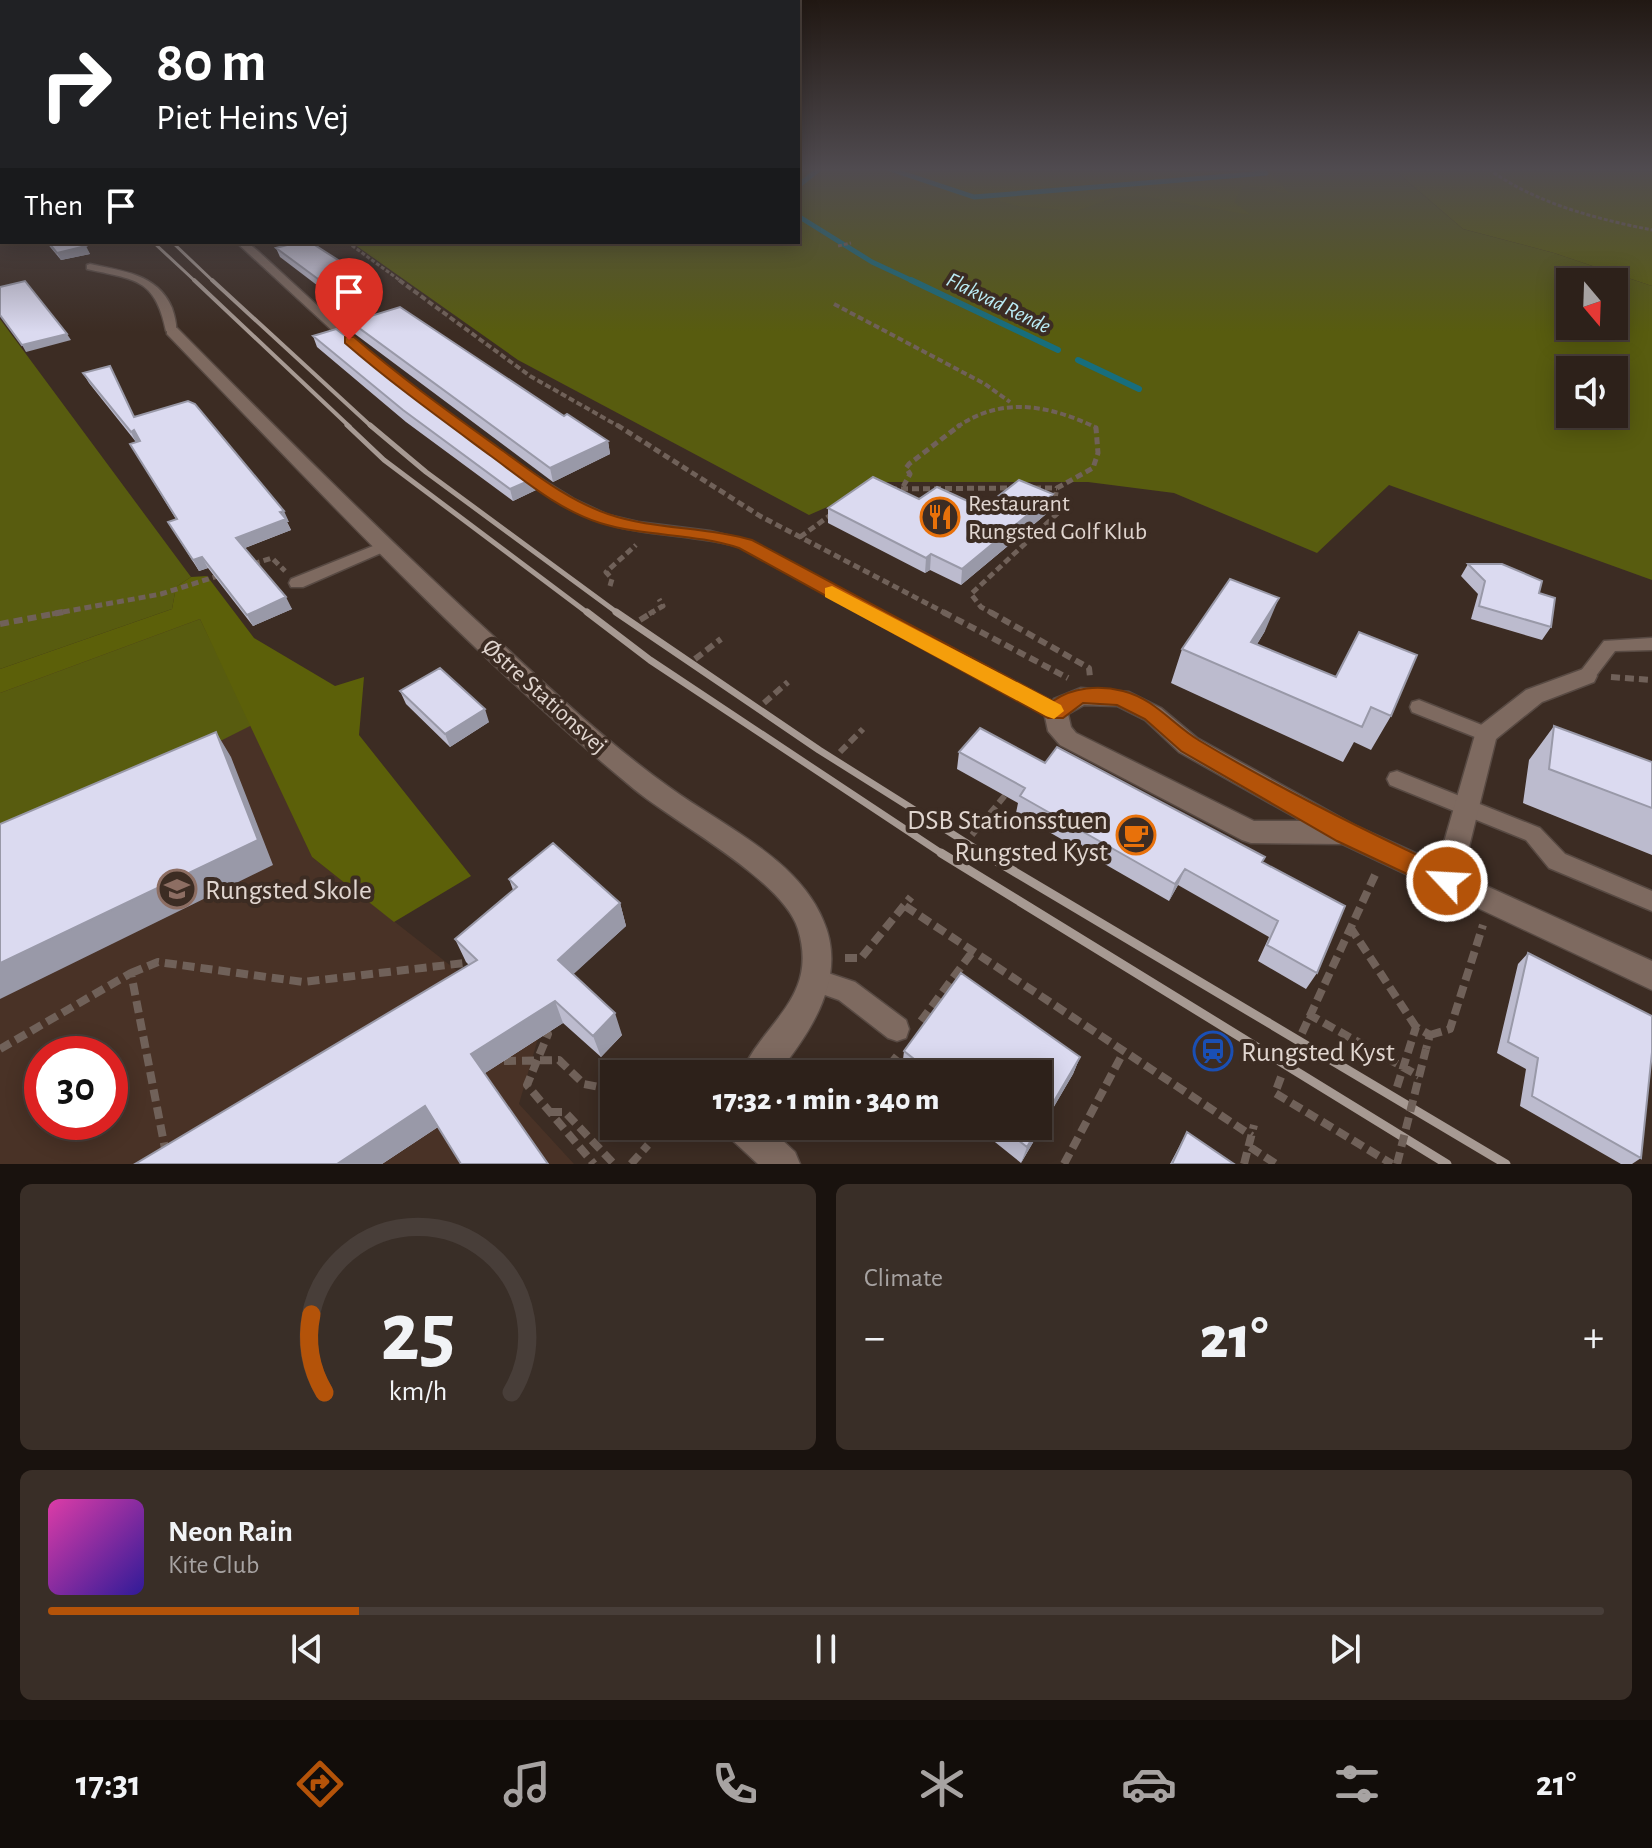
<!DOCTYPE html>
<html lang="en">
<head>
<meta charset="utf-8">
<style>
  :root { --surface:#2d211a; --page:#392e27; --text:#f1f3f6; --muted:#a7a3a2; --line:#483e39; --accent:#b45309 }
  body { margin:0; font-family:"Alegreya Sans",sans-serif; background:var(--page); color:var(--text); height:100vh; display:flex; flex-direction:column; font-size:30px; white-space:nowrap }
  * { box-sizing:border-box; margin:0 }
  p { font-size:26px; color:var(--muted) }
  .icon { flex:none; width:44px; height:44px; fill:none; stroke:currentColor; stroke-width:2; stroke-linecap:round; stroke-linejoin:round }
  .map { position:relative; height:1164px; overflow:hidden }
  .panel { display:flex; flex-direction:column; gap:20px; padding:20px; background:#19120e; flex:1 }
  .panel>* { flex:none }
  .top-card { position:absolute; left:0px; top:0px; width:800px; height:244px; box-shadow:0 4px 20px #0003,0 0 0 2px var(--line); background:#202124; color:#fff; overflow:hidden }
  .needle { width:52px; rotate:161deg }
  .buttons { position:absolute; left:1556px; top:268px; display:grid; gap:16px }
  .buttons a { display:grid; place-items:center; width:72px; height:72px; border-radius:0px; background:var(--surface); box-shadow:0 4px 20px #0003,0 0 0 2px var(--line); font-size:40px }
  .speed { position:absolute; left:24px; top:1036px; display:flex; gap:16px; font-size:40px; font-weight:700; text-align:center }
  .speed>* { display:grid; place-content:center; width:104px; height:104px; border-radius:50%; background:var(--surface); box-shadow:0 4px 20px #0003,0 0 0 2px var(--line); line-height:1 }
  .speed .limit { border:12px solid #d22; background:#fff; color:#111 }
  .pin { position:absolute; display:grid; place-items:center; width:68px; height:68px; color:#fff; margin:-82px -34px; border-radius:50% 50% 50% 0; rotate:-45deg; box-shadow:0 0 8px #0007 }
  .pin .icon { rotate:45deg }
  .me { position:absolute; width:88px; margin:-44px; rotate:295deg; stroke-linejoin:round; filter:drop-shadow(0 0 6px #0008) }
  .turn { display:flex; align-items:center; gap:28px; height:168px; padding:0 24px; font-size:36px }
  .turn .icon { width:104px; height:104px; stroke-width:2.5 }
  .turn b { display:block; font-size:56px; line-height:68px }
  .then { display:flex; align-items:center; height:76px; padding:0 24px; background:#0003; gap:16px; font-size:30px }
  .big { font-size:60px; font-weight:800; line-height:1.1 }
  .panel .tile { flex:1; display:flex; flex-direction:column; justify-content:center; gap:12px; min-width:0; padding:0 28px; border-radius:12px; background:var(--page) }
  .panel .dial { align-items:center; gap:0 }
  .dial svg { height:208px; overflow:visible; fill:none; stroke:var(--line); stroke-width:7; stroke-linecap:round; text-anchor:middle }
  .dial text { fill:var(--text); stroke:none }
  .song { display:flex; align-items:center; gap:24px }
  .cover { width:96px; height:96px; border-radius:12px; background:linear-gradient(135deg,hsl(320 70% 55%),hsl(250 70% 35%)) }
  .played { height:8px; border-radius:4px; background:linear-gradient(90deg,var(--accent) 20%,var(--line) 20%) }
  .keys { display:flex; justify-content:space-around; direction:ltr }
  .heat { display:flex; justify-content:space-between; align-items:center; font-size:44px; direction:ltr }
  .panel .tiles { flex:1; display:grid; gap:20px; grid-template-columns:1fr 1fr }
  .tile:last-child { grid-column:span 2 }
  .trip { position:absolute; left:600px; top:1060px; width:452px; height:80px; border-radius:0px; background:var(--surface); box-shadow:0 4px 20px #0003,0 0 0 2px var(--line); font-weight:800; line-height:80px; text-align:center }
  .menu { display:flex; height:128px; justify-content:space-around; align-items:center; background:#120d0a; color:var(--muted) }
  .menu .icon { width:56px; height:56px }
  .menu .selected { color:var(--accent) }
  .menu b { font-size:36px; color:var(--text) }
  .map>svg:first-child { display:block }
</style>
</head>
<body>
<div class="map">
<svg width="1652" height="1164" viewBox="0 0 1652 1164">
  <rect width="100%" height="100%" fill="#3c2c23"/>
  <!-- built -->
  <path fill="#493226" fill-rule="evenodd" d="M202,617L312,857L539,1035L519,1104L574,1164H0V692ZM42,1054H110V1122H42Z"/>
  <!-- green -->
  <path fill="#585c0f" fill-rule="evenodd" d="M798,169H1393L1463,229L1554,253L1652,286V580L1389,485L1317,553L1174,493L1088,482H884L809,515L518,360L351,242H798ZM1570,282H1614V326H1570ZM1570,370H1614V414H1570Z
    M0,319L191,577L176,587L172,609L0,669Z
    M200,619L252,725L107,798L0,840V693Z"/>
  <!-- forest -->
  <path fill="#5c6009" d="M888,169H1266L1290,194L1243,186L1234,202L1251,215L1147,197L1119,196L1076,211L1018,206Z
    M1393,169H1652V286L1554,253L1463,229Z
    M207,576L254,638L335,686L364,677L359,735L471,876L394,922L312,857L200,619L0,693V669L172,609L176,587L191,577Z"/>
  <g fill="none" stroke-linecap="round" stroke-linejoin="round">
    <!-- stream-far1 -->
    <path stroke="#176e7d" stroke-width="5" d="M890,169L974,197L1266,173L1256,169
      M798,186L819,169
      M798,216L872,262L915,282"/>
    <!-- stream -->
    <path stroke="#176e7d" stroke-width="6" d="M911,280L1058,350
      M1078,360L1139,389"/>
    <!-- service casing -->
    <g stroke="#584a43" stroke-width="3">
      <path id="service" d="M236,242H247L259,252L356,341V345H348Z
        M90,264C122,271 158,274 172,308C175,317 177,325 176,333L166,331C155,277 134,280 87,269V265Z
        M517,464L574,499L608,515L638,522L710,531L750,541L1063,707L1065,712L1063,717L1056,719L1049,717L740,547C693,534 644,537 598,521C567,511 539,490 512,471L510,468L512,465Z
        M383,542L388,544L391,547L388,550L303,587H291L289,583L291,579Z
        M1652,638V650L1615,651L1592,681H1580L1577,676L1604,641Z
        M1419,700L1492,729L1495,734L1492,739L1485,741L1412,712L1410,707L1412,702Z
        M1397,771L1540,828L1565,854L1652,891V911L1549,868L1526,840L1390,785L1387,779L1390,773Z
        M816,969L855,982L906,1020L909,1029L906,1038L897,1041L888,1038L839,1000L808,989L804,981L808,973Z"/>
    </g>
    <!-- minor casing -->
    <g stroke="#584a43" stroke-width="3">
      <path id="minor" d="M167,328H177C284,436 391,543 503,645C556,694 610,745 669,787C721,825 797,858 823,920C848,976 812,1031 777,1074H741C763,1021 819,999 798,929C783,880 675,823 634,789C467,651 318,490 167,334Z
        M1586,668L1594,670L1597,676L1594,682L1542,702L1496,739L1462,875L1652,961V990L1342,844L1251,843L1242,840L1060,745L1048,731L1044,712L1054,699L1081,688L1129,692L1161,708L1197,738L1354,825L1438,863L1477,728L1526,690ZM1084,705L1117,706L1145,720L1179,752L1302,821H1254L1076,733L1071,727L1068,714Z
        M725,1126H767L795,1152L800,1164H758L730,1138Z"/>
    </g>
    <!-- path-far4 -->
    <path stroke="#706159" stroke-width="3" stroke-dasharray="4 2" stroke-linecap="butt" d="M1489,169C1534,203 1597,219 1652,230
      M347,242L402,282
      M838,246L851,243"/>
    <!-- path-far3 -->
    <path stroke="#706159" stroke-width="4" stroke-dasharray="6 3" stroke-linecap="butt" d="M399,280L530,376L620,427
      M834,304L985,384L1010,402
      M957,427C1002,396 1048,405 1095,427"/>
    <!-- path-far2 -->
    <path stroke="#706159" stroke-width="5" stroke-dasharray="7 4" stroke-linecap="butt" d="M617,425L760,516L947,614
      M1034,488H1057
      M890,489L1012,488
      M898,496L910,474L906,468L909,464L960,425
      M800,537L832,514
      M253,564L272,558L285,571
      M610,586L612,579L606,572L636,545
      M52,614L161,594L221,575
      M649,614L663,606L659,599
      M994,614L981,607L971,594L1059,512L1055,498L1057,488L1093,468L1098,453L1096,428L1091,425"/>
    <!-- path-far1 -->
    <path stroke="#706159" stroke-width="6" stroke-dasharray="9 5" stroke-linecap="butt" d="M943,612L1068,678
      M990,612L1089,668L1090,677
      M640,620L653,612
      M0,624L63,612
      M695,659L721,639
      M1611,677L1652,680
      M764,703L788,682
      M840,752L863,729
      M972,835L1007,793"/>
    <!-- path -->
    <path stroke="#706159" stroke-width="8" stroke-dasharray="12 6" stroke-linecap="butt" d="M905,906L1252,1136
      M1350,927L1416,1027
      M845,958H861L911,897
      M131,973L158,962L303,982L473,962
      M1308,1014L1419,1076
      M921,1021L973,951
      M543,1028L548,1034L527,1085L594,1164
      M1302,1033L1375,875
      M1430,1035L1450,1029L1483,925
      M0,1049L131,973L168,1164
      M897,1056L893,1061L899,1074
      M504,1061L559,1060L584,1084L614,1090
      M1281,1077L1275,1093L1392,1164
      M1397,1087L1416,1027L1430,1035L1426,1049
      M550,1112H565L614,1164
      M1250,1147L1276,1164
      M631,1164L648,1145
      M1064,1164L1123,1053
      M1244,1164L1254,1125"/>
    <!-- service -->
    <use href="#service" fill="#7e6a60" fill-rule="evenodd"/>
    <!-- minor -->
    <use href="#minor" fill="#7e6a60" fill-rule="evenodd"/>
    <!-- rail-far4 -->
    <path stroke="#a79a93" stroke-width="3" d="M153,242L196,282
      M172,242L214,282"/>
    <!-- rail-far3 -->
    <path stroke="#a79a93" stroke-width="4" d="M194,280L350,427
      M212,280L372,427"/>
    <!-- rail-far2 -->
    <path stroke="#a79a93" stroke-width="5" d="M347,425L384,460L589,614
      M370,425L426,472L619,614"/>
    <!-- rail-far1 -->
    <path stroke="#a79a93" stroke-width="7" d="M587,612L650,660L944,855
      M616,612L819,750L986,855"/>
    <!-- rail -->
    <path stroke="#a79a93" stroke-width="9" d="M941,853L1447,1164
      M983,853L1506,1164"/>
    <!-- path-bridge -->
    <path stroke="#706159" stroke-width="8" stroke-dasharray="12 6" stroke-linecap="butt" d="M1397,1164L1426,1049"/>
  </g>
  <!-- wall -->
  <path fill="#bcbbce" d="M46,242H82L90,254L61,260Z
    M276,248L352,269L355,279L322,289L280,257Z
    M351,322L564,416L608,441L610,454L553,482L355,334Z
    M313,336L536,490L513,501L406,422L317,347Z
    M110,366L134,417L289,522H287L291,530L245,548L292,609L253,626L208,568L199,571L168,522L176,519L130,444L136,442L89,383L83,373Z
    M1053,494L1051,510L961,585L930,570L925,573L828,523V508L919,499L983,508Z
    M1468,564L1539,593L1551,627L1542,640L1471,619L1478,594L1461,576Z
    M1265,631L1257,644L1391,716L1371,750L1354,742L1343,762L1171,683L1182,649Z
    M400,691L489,722L450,747L406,704Z
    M1554,726L1652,762V855L1523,803L1529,760Z
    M959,752L1045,763L1262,862L1317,973L1306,989L1258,961L1269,937L1178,885L1169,901L1016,813L1018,803L957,769Z
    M509,879L620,903L626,926L573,974L622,1035L601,1057L563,1023L485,1073L438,1127L382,1164H135L469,965L466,962L455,939L513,890Z
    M1528,953L1641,1158L1632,1164H1621L1520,1106L1526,1069L1497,1053L1518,964Z
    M904,1051L1080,1057L1073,1074L1021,1163L975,1126H1038V1074H909L902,1068Z
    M1187,1132L1234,1164H1170Z"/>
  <!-- shaded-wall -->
  <path fill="#9999a8" d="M86,246L90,254L61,260L57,253Z
    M352,269L355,279L322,289L318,279Z
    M67,334L71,340L26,352L22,345Z
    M134,430L140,441L136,443L131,432Z
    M608,441L610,454L553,482L550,468Z
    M533,479L536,490L513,501L510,489Z
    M1053,494L1051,510L961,585L962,569Z
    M284,511L289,522H287L291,530L242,549L236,538Z
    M931,554L930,570L925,573L926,558Z
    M202,557L208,568L199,571L193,560Z
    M286,597L292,609L253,626L247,615Z
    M1279,598L1265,631L1238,676L1251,642Z
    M485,709L489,722L450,747L445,734Z
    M216,732L231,757L273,865L0,999V963Z
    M1185,869L1178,885L1169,901L1175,884Z
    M620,903L626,926L565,982L558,960Z
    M555,1001L563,1023L482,1075L471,1054Z
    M615,1013L622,1035L601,1057L593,1036Z
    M1080,1057L1073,1074L1021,1163L1027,1147Z
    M425,1106L438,1127L382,1164H337Z"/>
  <!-- building -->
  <path fill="#dbdaf0" stroke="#9999a8" stroke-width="2" d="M48,242H82L86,246L57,253Z
    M298,242H310L352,269L318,279L276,248Z
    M25,281L67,334L22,345L0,315V287Z
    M400,307L564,416L567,414L608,441L550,468L351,322Z
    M336,329L533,479L510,489L403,410L313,336Z
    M110,366L134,417L188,401L195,404L284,511L280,512L286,519L236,538L286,597L247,615L202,557L193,560L168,522L177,519L130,444L140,441L134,430L131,432L83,373Z
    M873,477L919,499L937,487L983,508L1019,480L1053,494L962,569L931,554L926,558L828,508Z
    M1468,564H1502L1542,581L1539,593L1555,598L1551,627L1479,606L1485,581Z
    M1230,579L1279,598L1251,642L1336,677L1359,632L1417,655L1391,716L1371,707L1362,727L1182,649Z
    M440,668L485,709L445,734L400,691Z
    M1554,726L1652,762V808L1549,769Z
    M980,728L1045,763L1057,747L1265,857L1262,862L1345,906L1317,973L1267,945L1278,921L1185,869L1175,884L1020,796L1025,788L959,752Z
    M216,732L258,840L0,963V824Z
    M553,843L620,903L558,960L615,1013L593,1036L555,1001L471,1054L548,1164H461L425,1106L337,1164H135L477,960L455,939L517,887L509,879Z
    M1528,953L1652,1016V1052L1641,1158L1532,1096L1538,1058L1508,1042Z
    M961,973L1080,1057L1027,1147L1000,1126H1038V1074H933L904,1051Z
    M1187,1132L1234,1164H1172Z"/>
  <!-- sky -->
  <linearGradient id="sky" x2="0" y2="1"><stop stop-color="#211813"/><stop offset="0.51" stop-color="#504b50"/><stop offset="1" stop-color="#504b50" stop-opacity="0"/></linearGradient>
  <rect width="1652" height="332" fill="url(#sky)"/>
  <!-- route -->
  <path fill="#b45309" stroke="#753606" stroke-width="2" d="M345,337H354C400,377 449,412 499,448C534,473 567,500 608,514C654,530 705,526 752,540L1053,701C1073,687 1099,685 1123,691C1155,699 1173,725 1200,741C1282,790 1369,833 1456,873L1460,881L1456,889L1447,892L1439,889L1337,841L1181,751L1145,719L1117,705L1083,703L1063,718H1048L739,548C694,533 646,537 600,523C559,510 525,481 491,456C441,419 391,383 345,343Z"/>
  <!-- slow -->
  <path fill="#f59e0b" d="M832,586L1061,705L1064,711L1054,719L1046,716L825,597V588Z"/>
  <!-- icons -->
  <defs>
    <g id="restaurant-ring" transform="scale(2)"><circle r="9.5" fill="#3c2c23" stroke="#e8710a" stroke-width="1.5"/><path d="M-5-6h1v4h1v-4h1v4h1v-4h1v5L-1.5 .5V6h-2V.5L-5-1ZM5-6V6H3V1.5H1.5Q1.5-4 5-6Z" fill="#e8710a"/></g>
    <g id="cafe-ring" transform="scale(2)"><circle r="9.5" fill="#3c2c23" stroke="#e8710a" stroke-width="1.5"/><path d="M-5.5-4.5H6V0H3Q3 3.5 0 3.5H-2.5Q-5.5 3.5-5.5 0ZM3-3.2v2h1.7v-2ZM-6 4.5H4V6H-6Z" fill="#e8710a"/></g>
    <g id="school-ring" transform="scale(2)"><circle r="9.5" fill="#3c2c23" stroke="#8d6e63" stroke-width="1.5"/><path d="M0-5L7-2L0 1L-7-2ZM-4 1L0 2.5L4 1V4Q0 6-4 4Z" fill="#8d6e63"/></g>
    <g id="station-ring" transform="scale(2)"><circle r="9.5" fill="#3c2c23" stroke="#1a4fb4" stroke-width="1.5"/><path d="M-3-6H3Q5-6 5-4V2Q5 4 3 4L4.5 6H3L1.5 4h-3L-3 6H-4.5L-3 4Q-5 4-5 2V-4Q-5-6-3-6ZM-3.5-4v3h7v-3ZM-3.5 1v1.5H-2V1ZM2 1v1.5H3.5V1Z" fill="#1a4fb4"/></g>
  </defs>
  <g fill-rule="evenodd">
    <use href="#restaurant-ring" x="940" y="517"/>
    <use href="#cafe-ring" x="1136" y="835"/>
    <use href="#school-ring" x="177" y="889"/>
    <use href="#station-ring" x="1213" y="1051"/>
  </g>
  <g text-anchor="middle" stroke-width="8" stroke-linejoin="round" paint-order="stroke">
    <!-- far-water labels -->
    <g font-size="22" font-style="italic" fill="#baebf5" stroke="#3c2c23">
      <text transform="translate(999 302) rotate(26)" y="8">Flakvad Rende</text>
    </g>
    <!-- poi labels -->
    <g font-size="24" fill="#e1d6d0" stroke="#3c2c23" text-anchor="start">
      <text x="968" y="511">Restaurant<tspan x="968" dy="28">Rungsted Golf Klub</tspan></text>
    </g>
    <!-- street labels -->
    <g font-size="24" fill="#e1d6d0" stroke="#3c2c23">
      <text transform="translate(545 696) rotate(42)" y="8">Østre Stationsvej</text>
    </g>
    <!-- near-poi labels -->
    <g font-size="28" fill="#e1d6d0" stroke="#3c2c23" text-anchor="start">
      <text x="1108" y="829" text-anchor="end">DSB Stationsstuen<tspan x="1108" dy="32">Rungsted Kyst</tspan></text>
      <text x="205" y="899">Rungsted Skole</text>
      <text x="1241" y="1061">Rungsted Kyst</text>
    </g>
  </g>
</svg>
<div class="buttons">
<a><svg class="needle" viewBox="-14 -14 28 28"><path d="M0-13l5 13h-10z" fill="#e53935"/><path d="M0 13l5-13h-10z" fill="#a7a3a2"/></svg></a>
<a><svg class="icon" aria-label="sound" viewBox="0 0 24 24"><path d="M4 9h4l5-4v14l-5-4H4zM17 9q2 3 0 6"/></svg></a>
</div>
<div class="speed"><div class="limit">30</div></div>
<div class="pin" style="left:349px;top:340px;background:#d93025"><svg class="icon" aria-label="arrive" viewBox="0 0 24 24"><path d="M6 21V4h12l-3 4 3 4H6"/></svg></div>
<svg class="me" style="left:1447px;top:881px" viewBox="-20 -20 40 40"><circle r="17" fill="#b45309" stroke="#fff" stroke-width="3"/><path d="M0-11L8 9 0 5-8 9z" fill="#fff"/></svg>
<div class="trip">17:32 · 1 min · 340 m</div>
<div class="top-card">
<div class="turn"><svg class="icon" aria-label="right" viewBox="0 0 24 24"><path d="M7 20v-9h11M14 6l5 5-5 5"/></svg><div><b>80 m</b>Piet Heins Vej</div></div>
<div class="then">Then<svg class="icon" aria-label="arrive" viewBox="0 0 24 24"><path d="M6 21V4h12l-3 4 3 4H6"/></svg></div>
</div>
</div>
<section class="panel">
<div class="tiles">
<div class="tile dial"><svg viewBox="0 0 100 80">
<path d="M14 69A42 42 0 1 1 86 69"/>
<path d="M14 69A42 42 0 0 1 9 39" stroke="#b45309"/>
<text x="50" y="56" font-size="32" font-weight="700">25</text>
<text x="50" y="72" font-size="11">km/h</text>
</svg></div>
<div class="tile"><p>Climate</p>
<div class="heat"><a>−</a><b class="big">21°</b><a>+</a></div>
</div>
<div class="tile">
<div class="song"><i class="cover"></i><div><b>Neon Rain</b><p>Kite Club</p></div></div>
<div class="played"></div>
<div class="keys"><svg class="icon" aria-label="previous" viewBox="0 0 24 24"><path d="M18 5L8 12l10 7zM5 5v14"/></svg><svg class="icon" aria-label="pause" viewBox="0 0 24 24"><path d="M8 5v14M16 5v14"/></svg><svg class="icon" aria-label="next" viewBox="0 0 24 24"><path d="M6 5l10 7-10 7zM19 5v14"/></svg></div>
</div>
</div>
</section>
<nav class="menu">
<b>17:31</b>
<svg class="icon selected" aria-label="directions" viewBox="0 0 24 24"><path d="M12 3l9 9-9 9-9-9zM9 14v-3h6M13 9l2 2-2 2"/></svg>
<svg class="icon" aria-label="music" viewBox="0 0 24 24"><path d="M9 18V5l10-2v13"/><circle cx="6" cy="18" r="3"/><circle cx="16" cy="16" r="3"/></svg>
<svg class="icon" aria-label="phone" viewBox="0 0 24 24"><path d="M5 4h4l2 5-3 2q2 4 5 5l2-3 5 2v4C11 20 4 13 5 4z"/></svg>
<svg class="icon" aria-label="climate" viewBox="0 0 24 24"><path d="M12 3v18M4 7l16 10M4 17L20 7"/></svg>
<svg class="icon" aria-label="car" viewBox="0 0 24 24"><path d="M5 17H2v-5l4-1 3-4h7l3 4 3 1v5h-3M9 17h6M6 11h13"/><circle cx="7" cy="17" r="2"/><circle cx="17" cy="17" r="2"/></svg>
<svg class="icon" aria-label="filters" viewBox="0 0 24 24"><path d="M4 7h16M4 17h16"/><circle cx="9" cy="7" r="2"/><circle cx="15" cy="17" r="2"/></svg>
<b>21°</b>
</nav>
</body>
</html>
